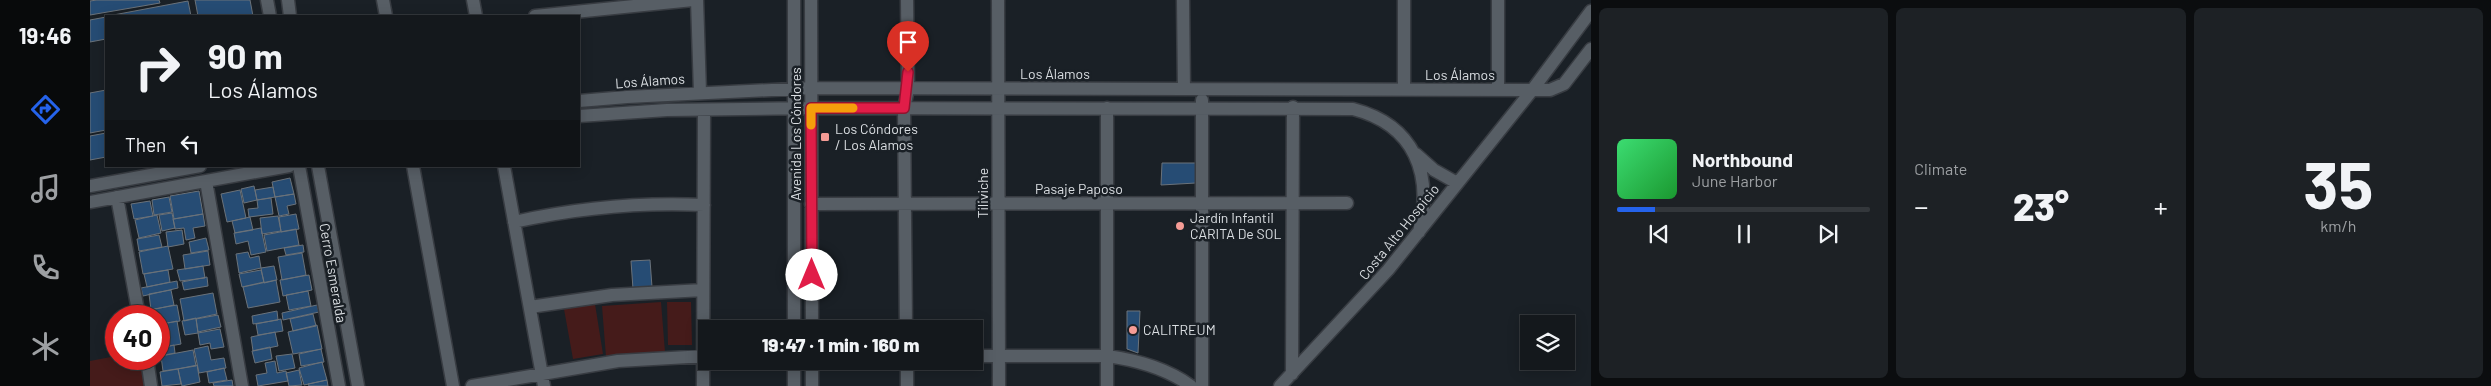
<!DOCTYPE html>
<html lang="en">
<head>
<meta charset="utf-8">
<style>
  :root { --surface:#14181c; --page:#1d2125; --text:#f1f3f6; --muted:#9da0a3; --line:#33373b; --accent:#2563eb }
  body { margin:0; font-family:Barlow,sans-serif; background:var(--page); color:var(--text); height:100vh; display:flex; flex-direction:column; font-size:19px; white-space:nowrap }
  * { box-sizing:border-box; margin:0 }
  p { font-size:16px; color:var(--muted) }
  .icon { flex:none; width:28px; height:28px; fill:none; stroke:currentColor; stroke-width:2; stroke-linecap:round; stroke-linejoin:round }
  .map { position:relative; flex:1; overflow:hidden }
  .side { display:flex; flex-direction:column; gap:8px; padding:8px; background:#0b0d0f; width:900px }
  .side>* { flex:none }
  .hud { position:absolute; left:15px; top:15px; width:475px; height:152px; border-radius:0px; box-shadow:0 2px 12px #0003,0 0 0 1px var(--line); background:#14181c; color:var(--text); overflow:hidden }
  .buttons { position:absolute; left:1430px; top:315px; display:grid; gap:10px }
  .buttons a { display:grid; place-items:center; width:55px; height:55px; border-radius:0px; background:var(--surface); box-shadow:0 2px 12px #0003,0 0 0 1px var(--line); font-size:25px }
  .speed { position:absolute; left:15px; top:305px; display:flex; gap:10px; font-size:25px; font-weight:700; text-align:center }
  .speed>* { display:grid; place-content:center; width:65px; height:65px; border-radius:50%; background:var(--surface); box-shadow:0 2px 12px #0003,0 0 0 1px var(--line); line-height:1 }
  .speed .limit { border:8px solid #d22; background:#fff; color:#111 }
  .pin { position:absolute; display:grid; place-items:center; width:42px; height:42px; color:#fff; margin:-51px -21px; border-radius:50% 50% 50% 0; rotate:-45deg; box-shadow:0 0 5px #0007 }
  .pin .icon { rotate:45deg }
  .me { position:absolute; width:55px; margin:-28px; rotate:0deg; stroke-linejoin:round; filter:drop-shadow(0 0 4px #0008) }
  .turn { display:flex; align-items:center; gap:18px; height:105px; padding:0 20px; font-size:22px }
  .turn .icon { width:65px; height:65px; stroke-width:2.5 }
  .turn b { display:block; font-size:35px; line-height:42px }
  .then { display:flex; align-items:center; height:48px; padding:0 20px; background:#0003; gap:10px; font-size:19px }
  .big { font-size:38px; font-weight:800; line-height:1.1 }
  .side .tile { flex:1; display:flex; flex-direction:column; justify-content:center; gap:8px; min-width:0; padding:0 18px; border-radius:8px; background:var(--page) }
  .side .dial { align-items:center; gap:0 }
  .dial b { font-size:65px; line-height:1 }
  .song { display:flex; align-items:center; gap:15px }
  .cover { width:60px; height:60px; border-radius:8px; background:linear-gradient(135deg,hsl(140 70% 55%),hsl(130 70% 35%)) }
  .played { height:5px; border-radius:2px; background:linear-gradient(90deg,var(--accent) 15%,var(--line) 15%) }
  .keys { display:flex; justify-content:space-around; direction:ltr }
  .heat { display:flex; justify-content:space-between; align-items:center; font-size:28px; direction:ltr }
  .side .tiles { flex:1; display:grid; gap:8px; grid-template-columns:repeat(3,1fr) }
  .trip { position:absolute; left:608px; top:320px; width:285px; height:50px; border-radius:0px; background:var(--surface); box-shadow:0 2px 12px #0003,0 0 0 1px var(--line); font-weight:800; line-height:50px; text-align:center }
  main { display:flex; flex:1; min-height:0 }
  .tabs { display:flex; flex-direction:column; width:90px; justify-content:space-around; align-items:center; background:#080a0b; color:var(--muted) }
  .tabs .icon { width:35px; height:35px }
  .tabs .active { color:var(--accent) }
  .tabs b { font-size:22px; color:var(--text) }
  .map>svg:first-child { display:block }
</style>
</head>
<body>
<main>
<nav class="tabs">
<b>19:46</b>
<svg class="icon active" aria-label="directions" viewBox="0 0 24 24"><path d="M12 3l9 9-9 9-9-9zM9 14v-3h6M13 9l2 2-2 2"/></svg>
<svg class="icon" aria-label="music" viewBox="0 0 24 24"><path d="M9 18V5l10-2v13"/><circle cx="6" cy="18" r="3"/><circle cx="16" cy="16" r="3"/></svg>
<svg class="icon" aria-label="phone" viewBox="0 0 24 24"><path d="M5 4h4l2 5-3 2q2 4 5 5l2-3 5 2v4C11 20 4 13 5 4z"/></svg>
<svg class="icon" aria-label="climate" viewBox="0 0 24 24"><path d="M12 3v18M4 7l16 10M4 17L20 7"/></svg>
</nav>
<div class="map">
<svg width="1501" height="386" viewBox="0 0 1501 386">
  <rect width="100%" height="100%" fill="#1a2026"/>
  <!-- green -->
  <path fill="#451b1a" d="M571,302L575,352L516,357L512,306Z
    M577,302H601L602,345H578Z
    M505,304L513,354L483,359L474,309Z
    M26,356V359H51L56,386H0V361Z"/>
  <!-- building -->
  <path fill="#264c74" stroke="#6a727a" d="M7,0H69L70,3L0,15V1Z
    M105,0H160L163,16H108Z
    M98,1L101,16H18Z
    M16,17V39L0,42V20Z
    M16,90V130L0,133V93Z
    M16,133V157L0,160V136Z
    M1072,163H1106V183L1071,185Z
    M200,178L204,194L185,197L182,182Z
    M164,186L167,200L154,203L151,189Z
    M183,187L185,197L167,200L165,190Z
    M150,190L156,218L137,222L131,194Z
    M109,191L113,214L84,219L80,196Z
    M204,194L206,204L197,206L199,214L189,216L185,197Z
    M79,197L82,212L64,215L62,200Z
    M181,198L183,214L159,217L158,209L168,208L167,200Z
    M60,201L63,216L44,219L41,204Z
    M82,213L85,228L72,231L69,215Z
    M113,214L115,226L103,228L105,238L96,240L94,228L85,229L83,219Z
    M206,214L209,229L191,232L189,217Z
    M67,215L71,233L49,238L45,220Z
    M188,216L191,231L172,234L170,218Z
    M160,217L163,230L145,233L142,221Z
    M171,228L176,252L161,255L158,241L146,244L144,233Z
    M206,229L209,245L177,251L174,235Z
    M92,230L94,244L78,247L76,232Z
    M69,235L72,247L49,251L47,239Z
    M116,238L119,250L101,253L99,242Z
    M213,245L214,252L196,255L194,248Z
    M78,246L83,269L53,274L49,252Z
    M118,251L120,265L95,269L93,255Z
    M158,252L160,258L169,256L171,268L149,273L146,254Z
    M212,253L216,275L192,280L188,257Z
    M560,260L562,287L543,289L541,261Z
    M113,266L115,278L90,281L87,270Z
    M184,266L187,280L174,283L171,268Z
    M78,270L80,282L57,287L54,274Z
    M171,270L174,282L152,287L149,274Z
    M219,275L222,290L193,296L190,280Z
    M117,277L118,286L94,290L92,282Z
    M186,280L190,302L158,308L153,287Z
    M87,281L88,288L53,296L51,288Z
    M81,290L84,305L61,310L59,294Z
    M218,291L221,306L199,310L196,295Z
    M123,293L127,314L94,321L90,299Z
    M87,305L90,321L69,324V316H59L58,310Z
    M227,305L229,312L193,320L192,313Z
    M187,311L188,320L163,324L162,316Z
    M1037,311H1050L1048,353L1037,349Z
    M223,314L226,326L203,331L200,319Z
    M128,315L131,327L108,332L106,319Z
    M106,318L108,333L95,335L92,321Z
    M191,319L193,331L168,335L166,324Z
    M87,321L91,344L69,348V325Z
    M227,325L232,349L203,354L198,332Z
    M130,329L134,347L121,349L120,343L110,345L108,333Z
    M185,332L188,346L163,351L161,337Z
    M84,345L85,353L69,356V348Z
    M118,346L121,360L134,358L136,368L109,373L104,349Z
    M180,347L182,359L165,363L162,351Z
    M231,349L234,362L211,366L209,354Z
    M103,350L106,366L73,371L71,356Z
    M202,354L205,368L189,371L186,356Z
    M185,361L187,373L196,371L198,381L168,386L166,375L177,373L175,363Z
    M232,362L237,380L214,385L209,368Z
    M107,365L110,382L92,386L88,369Z
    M134,368L137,380L119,383L117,372Z
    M88,369L91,384L72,386L70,372Z
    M209,370L212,385L199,386L196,373Z
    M142,380L143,386H124L123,383Z
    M237,380L238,386H219L218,384Z"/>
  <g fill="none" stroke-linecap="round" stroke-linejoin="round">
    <!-- minor casing -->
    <g stroke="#383c42" stroke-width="15">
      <path id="minor" d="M177,0L180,16
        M198,0L200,16
        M293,0L296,16
        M383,0L386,16
        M607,0L610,92
        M721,0L722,329
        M908,0L909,386
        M1093,0L1094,89
        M1314,0V90
        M1408,0V89
        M445,16L603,0
        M1112,100V386
        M489,101L537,97L721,88L1460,90L1474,84L1501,49
        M489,116L577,110L721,108L1263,109C1325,125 1343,174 1329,232
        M1326,154L1344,170L1367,183
        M209,166L249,386
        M228,166L268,386
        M323,166L363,386
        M414,166L454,386
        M116,181L152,386
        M0,186L110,166
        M27,197L49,316
        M0,202L199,166
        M721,204L1257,203
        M424,222C487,208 549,202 614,205
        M440,307L522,295L613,290
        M704,329V0
        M816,329L814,108L818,89L817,0
        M884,356H1017C1047,360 1076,368 1101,386
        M57,359L61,386
        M704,361V386
        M722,361V386
        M817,361V386
        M1202,374L1203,107
        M382,386L528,361L616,356
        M613,386L614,110
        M1017,386V108
        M1190,386L1298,270L1443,89L1501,11"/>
    </g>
    <!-- minor -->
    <use href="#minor" stroke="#575e65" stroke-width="12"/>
  </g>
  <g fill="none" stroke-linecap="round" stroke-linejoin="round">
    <!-- route casing -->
    <g stroke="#92132f" stroke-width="12">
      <path id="route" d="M722,275L721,108H814L818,72"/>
    </g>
    <!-- route -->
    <use href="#route" stroke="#e11d48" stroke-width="9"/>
    <!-- slow -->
    <path stroke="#f59e0b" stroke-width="9" d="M721,125V108H763"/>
  </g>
  <!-- markers -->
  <g fill="#f59c96" stroke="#1a2026" stroke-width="2">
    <rect x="730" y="132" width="10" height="10" rx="2.5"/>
    <circle cx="1090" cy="226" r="5"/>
    <circle cx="1043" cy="330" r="5"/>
  </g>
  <g text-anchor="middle" stroke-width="5" stroke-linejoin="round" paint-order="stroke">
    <!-- street labels -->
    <g font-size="14" fill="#dadee2" stroke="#1a2026">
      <text x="965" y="79">Los Álamos</text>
      <text x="1370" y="80">Los Álamos</text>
      <text transform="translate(560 81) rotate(-4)" y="5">Los Álamos</text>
      <text transform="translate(706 134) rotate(-90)" y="5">Avenida Los Cóndores</text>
      <text x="989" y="194">Pasaje Paposo</text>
      <text transform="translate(893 193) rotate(-90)" y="5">Tiliviche</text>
      <text transform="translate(1309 232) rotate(-51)" y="5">Costa Alto Hospicio</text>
      <text transform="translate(243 273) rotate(80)" y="5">Cerro Esmeralda</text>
    </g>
    <!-- poi labels -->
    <g font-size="14" fill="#dadee2" stroke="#1a2026" text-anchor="start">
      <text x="745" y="134">Los Cóndores<tspan x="745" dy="16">/ Los Alamos</tspan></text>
      <text x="1100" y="223">Jardín Infantil<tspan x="1100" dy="16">CARITA De SOL</tspan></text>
      <text x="1053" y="335">CALITREUM</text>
    </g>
  </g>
</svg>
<div class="buttons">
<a><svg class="icon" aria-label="layers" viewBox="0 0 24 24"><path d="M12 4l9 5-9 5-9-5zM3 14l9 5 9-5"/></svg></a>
</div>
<div class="speed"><div class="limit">40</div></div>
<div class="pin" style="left:818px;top:72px;background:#d93025"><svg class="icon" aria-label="arrive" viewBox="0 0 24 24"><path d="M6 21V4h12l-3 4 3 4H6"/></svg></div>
<svg class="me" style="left:722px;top:275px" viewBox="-20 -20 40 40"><circle r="19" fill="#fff"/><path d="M0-13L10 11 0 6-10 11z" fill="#e11d48"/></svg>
<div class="trip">19:47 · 1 min · 160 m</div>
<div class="hud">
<div class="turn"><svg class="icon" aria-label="right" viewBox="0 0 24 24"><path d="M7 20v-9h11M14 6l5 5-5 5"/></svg><div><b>90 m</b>Los Álamos</div></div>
<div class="then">Then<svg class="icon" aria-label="left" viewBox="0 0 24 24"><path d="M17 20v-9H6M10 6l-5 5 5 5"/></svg></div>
</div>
</div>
<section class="side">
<div class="tiles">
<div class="tile">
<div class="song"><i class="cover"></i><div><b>Northbound</b><p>June Harbor</p></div></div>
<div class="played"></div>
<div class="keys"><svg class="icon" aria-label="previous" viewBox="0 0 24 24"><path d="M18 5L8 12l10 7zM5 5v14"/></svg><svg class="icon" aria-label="pause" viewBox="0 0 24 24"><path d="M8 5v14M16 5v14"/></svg><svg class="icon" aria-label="next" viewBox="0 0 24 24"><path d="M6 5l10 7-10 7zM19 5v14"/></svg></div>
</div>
<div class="tile"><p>Climate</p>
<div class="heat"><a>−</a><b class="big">23°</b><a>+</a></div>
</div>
<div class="tile dial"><b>35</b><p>km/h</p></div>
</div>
</section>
</main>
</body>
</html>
